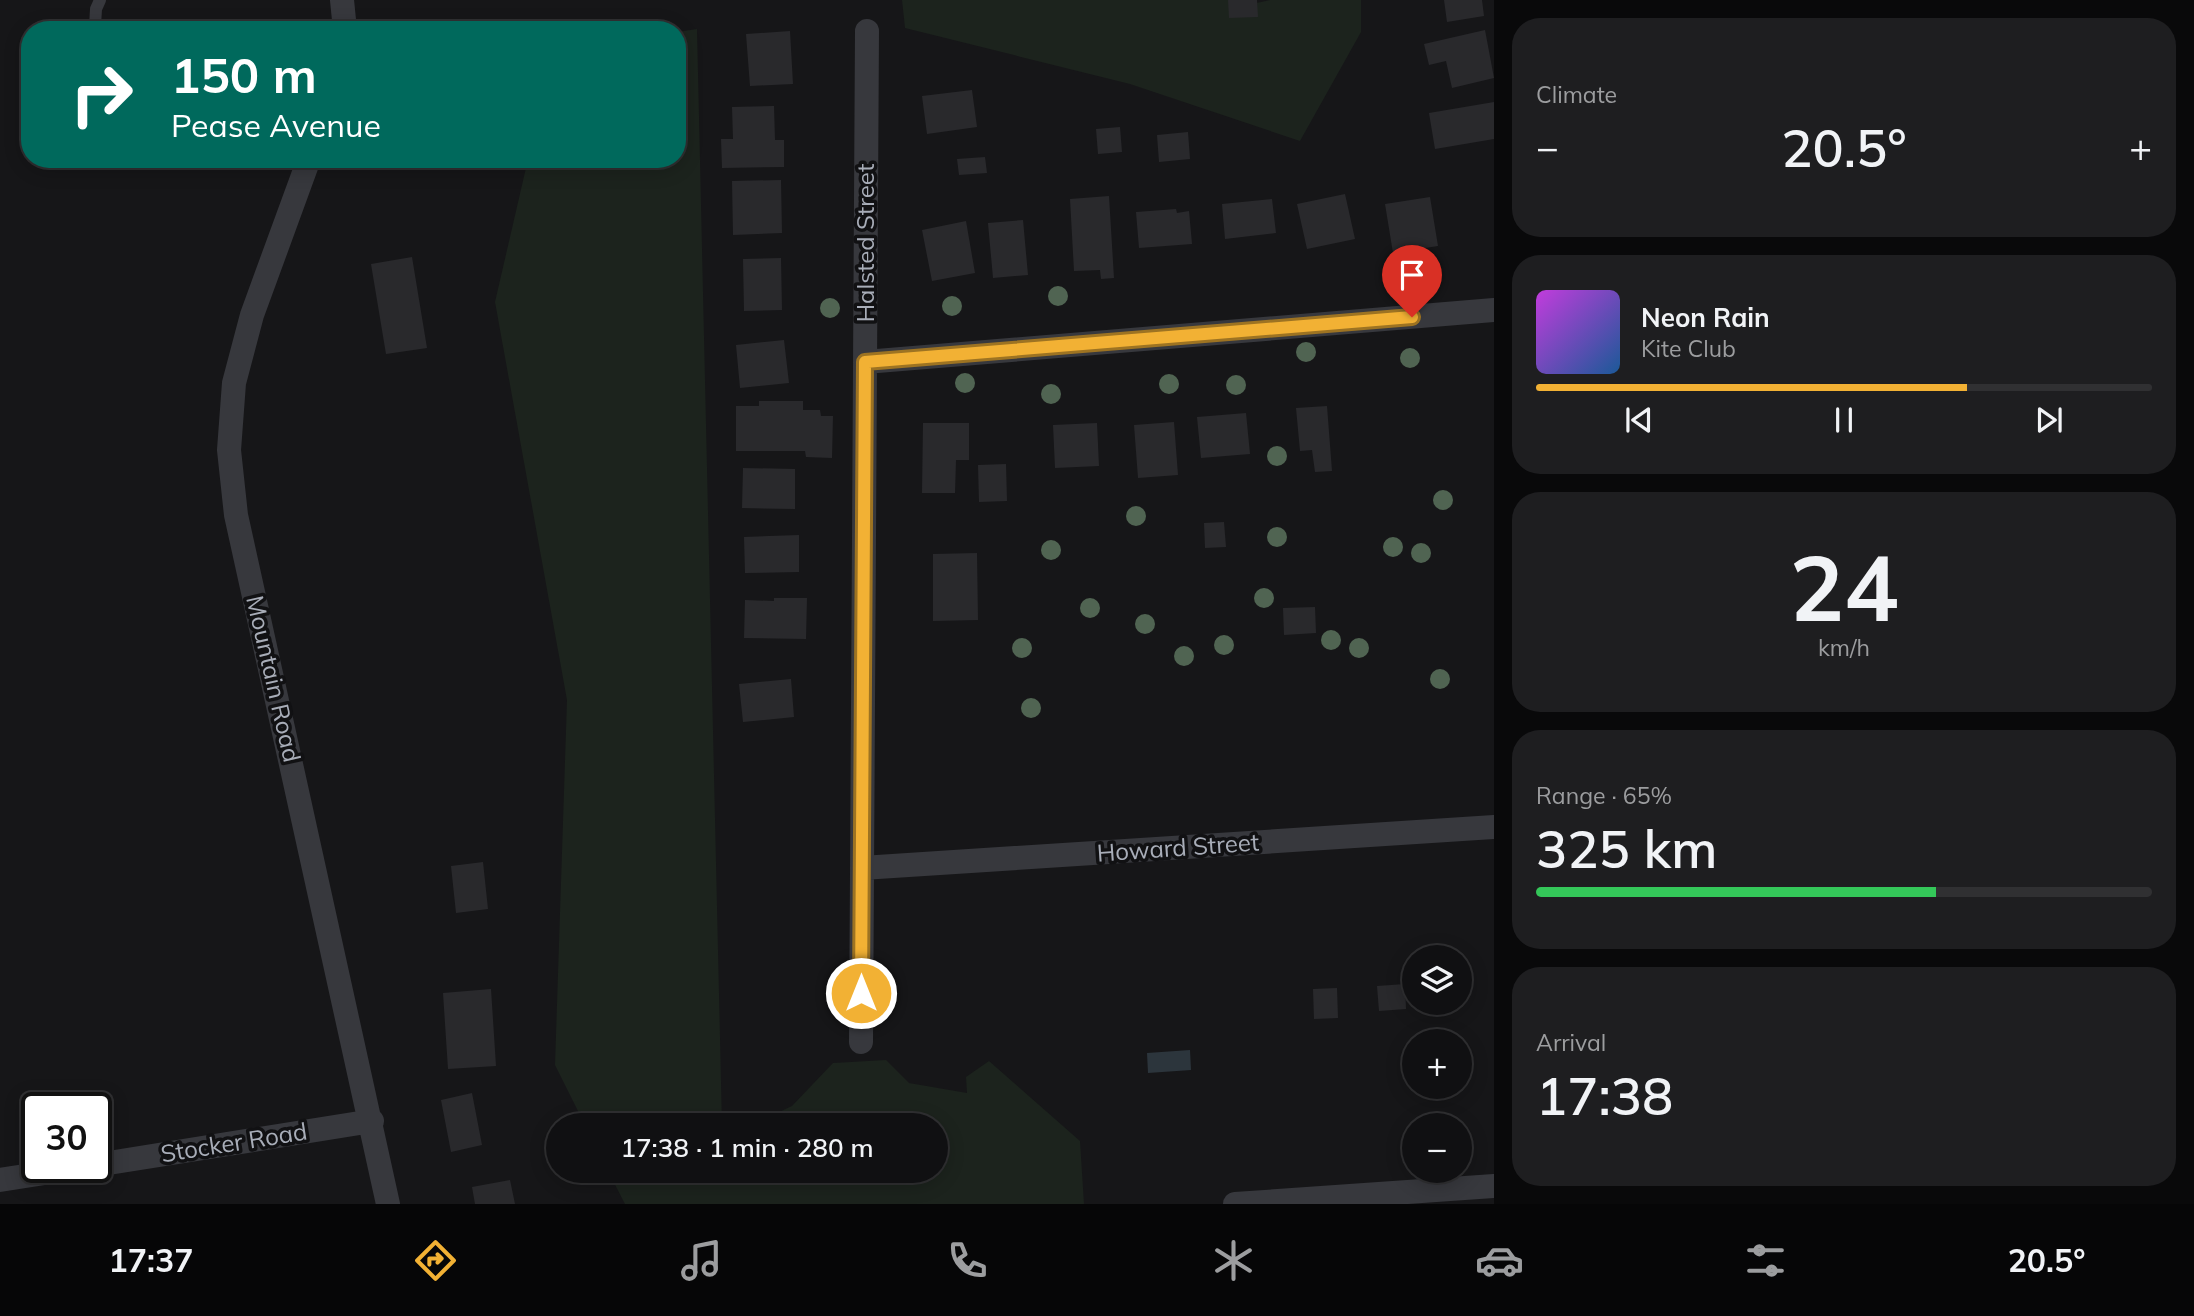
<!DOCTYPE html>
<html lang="en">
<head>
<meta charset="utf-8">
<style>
  :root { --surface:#101012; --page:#1e1e20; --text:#f1f3f6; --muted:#9c9d9f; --line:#303032; --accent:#f2b134 }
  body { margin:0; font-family:Mulish,sans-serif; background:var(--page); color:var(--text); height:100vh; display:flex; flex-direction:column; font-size:26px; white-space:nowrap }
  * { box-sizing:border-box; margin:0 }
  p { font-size:23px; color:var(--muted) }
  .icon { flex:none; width:38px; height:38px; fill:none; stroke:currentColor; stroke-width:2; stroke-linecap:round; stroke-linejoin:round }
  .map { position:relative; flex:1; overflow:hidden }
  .side { display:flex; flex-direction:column; gap:18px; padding:18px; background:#09090a; width:700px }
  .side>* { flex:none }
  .hud { position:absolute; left:21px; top:21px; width:665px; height:147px; border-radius:28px; box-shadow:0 4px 18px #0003,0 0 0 2px var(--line); background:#00695c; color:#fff; overflow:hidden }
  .tools { position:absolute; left:1402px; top:945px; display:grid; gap:14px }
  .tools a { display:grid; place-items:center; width:70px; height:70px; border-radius:50%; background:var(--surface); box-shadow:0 4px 18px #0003,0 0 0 2px var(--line); font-size:35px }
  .speed { position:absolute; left:21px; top:1092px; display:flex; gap:14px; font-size:35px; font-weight:700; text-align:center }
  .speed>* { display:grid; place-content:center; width:91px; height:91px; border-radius:50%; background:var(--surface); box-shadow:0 4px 18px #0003,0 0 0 2px var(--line); line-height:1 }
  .speed .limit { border:4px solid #111; border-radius:10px; background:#fff; color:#111 }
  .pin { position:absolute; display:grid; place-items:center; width:60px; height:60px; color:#fff; margin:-72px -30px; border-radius:50% 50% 50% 0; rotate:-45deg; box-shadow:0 0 7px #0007 }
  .pin .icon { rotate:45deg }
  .me { position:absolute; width:77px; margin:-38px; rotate:0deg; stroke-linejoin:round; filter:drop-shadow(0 0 5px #0008) }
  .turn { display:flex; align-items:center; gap:24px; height:147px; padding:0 35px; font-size:32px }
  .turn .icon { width:91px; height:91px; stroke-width:2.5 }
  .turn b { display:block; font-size:49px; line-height:60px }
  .big { font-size:52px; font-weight:600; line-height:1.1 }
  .side .widget { flex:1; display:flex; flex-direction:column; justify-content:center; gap:10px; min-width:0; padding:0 24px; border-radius:28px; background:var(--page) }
  .side .dial { align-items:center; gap:0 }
  .dial b { font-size:91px; line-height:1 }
  .song { display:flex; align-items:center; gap:21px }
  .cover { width:84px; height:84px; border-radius:10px; background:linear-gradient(135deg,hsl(290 70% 55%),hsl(210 70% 35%)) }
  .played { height:7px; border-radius:4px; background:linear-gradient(90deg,var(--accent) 70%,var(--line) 70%) }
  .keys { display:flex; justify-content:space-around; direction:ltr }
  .heat { display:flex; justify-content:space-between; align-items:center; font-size:38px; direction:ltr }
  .charge { height:10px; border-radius:5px; background:linear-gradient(90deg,#34c759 65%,var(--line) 0) }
  .trip { position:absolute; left:546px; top:1113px; width:402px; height:70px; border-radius:35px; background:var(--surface); box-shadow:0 4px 18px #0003,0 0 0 2px var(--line); font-weight:600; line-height:70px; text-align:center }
  .tabs { display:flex; height:112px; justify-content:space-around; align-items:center; background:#060607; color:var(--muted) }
  .tabs .icon { width:49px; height:49px }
  .tabs .selected { color:var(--accent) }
  .tabs b { font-size:32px; color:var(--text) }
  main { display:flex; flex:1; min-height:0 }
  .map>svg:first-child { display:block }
</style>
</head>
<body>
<main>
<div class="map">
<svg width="1494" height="1204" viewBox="0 0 1494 1204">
  <rect width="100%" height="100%" fill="#161618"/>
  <!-- green -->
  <path fill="#1c231d" d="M902,0H1232L1239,7L1270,0H1361V32L1300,141L1130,84L905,28Z
    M697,29L722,1125H585L555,1065L567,700L495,302L528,159H677V32Z
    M886,1060L909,1083L967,1093L966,1077L989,1061L1080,1141L1084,1204H625L608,1171H936V1125H751L792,1106L833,1063Z"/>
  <!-- water -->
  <path fill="#2c353c" d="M1190,1050L1191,1070L1148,1073L1147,1053Z"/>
  <!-- building -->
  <path fill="#29292c" d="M1228,0H1257L1258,17L1229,18Z
    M1444,0H1482L1484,16L1447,22Z
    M1485,30L1494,78L1452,88L1446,61L1429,65L1424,44Z
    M790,31L793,84L750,86L746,34Z
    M972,90L977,127L927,134L922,96Z
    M1494,102V139L1435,149L1429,113Z
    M774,106L775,140H784V167L722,168L721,139H733L732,107Z
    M1120,127L1122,152L1098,154L1096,129Z
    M1188,132L1190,159L1159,162L1157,135Z
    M985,157L987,173L959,175L957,159Z
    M781,180L782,233L733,235L732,181Z
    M1345,194L1355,239L1307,249L1297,204Z
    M1109,196L1114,278L1101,279L1100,270L1074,271L1070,199Z
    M1430,197L1438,246L1393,253L1385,204Z
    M1272,199L1276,233L1225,239L1222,204Z
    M1176,209L1177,213L1189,211L1192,244L1139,248L1136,212Z
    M1023,220L1028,275L993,278L988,223Z
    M966,221L975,273L932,281L922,230Z
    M412,257L427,348L386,354L371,264Z
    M781,258L782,310L744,311L743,259Z
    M784,340L789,383L740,388L736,345Z
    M759,401H803V410H820L821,416H833L832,458L806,457L805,451H736V406H759Z
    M1327,406L1332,471L1315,472L1312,450L1300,451L1296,408Z
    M1246,413L1250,454L1201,458L1197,417Z
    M1174,422L1178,475L1138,478L1134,425Z
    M923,423H969V460H956L955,493H922Z
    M1097,423L1099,466L1055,468L1053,425Z
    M1006,464L1007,501L979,502L978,465Z
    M743,468L795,469V509L742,508Z
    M1224,522L1226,547L1205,548L1204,523Z
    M799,535V572L745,573L744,537Z
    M977,553L978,620L933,621V554Z
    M774,598H807L806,639L744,638L745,600L774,601Z
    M1315,607L1316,633L1284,635L1283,608Z
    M791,679L794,717L743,722L739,684Z
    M483,862L488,909L456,913L451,866Z
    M1405,984L1406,1009L1379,1011L1377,986Z
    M1337,988L1338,1018L1314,1019L1313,989Z
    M491,989L496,1066L448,1069L443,993Z
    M472,1093L482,1145L451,1152L441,1100Z
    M510,1180L515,1204H475L472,1187Z"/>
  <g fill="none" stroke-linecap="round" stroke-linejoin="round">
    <!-- service -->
    <path stroke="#37383d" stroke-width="12" d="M95,26L96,9L100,0"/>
    <!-- minor -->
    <path stroke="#37383d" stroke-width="24" d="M342,0L345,30
      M309,159L252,315L234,383L229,450L236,515L388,1204
      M865,362L1494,310
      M862,868L1494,827
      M861,1042L867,31
      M96,1165L372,1121
      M0,1180L83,1167
      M1235,1204L1494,1186"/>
  </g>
  <!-- trees -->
  <g fill="#506452">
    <circle cx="1411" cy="290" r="10"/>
    <circle cx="1058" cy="296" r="10"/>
    <circle cx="952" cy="306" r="10"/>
    <circle cx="830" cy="308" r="10"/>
    <circle cx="1306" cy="352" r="10"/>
    <circle cx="1410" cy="358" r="10"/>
    <circle cx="965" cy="383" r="10"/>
    <circle cx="1169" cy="384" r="10"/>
    <circle cx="1236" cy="385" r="10"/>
    <circle cx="1051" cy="394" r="10"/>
    <circle cx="1277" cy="456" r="10"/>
    <circle cx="1443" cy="500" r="10"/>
    <circle cx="1136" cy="516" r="10"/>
    <circle cx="1277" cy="537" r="10"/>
    <circle cx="1393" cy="547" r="10"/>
    <circle cx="1051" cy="550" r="10"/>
    <circle cx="1421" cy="553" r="10"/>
    <circle cx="1264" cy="598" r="10"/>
    <circle cx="1090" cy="608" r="10"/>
    <circle cx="1145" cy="624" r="10"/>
    <circle cx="1331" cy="640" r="10"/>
    <circle cx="1224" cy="645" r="10"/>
    <circle cx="1022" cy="648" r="10"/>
    <circle cx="1359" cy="648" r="10"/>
    <circle cx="1184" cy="656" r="10"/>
    <circle cx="1440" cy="679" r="10"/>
    <circle cx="1031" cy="708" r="10"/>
  </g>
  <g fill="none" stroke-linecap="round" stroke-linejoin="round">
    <!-- route casing -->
    <g stroke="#9d7322" stroke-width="18">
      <path id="route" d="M861,993L865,362L1412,317"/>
    </g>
    <!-- route -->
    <use href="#route" stroke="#f2b134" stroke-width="12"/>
  </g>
  <g text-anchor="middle" stroke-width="7" stroke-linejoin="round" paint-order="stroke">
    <!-- street labels -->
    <g font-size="24" fill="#a8adb8" stroke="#111113">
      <text transform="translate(866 243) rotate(-90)" y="8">Halsted Street</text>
      <text transform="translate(273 679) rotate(77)" y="8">Mountain Road</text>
      <text transform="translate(1178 848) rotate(-4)" y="8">Howard Street</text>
      <text transform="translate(234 1143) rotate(-9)" y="8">Stocker Road</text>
    </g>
  </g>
</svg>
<div class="tools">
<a><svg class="icon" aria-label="layers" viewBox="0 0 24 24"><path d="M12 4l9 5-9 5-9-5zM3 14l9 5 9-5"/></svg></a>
<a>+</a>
<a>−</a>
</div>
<div class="speed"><div class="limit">30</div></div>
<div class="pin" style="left:1412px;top:317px;background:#d93025"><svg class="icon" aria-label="arrive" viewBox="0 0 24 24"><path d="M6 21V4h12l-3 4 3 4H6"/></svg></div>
<svg class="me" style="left:861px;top:993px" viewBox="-20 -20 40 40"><circle r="17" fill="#f2b134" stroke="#fff" stroke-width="3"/><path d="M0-11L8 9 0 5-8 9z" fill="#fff"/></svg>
<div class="trip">17:38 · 1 min · 280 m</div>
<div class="hud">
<div class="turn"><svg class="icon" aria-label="right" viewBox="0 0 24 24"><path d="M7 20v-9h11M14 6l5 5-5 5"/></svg><div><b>150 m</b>Pease Avenue</div></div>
</div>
</div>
<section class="side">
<div class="widget"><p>Climate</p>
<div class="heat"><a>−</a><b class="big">20.5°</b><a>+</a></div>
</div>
<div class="widget">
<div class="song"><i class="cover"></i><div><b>Neon Rain</b><p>Kite Club</p></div></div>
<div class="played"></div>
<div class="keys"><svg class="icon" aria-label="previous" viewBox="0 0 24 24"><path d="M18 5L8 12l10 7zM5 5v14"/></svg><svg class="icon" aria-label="pause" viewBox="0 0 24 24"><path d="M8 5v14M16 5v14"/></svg><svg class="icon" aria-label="next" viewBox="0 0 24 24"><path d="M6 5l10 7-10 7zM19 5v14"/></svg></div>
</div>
<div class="widget dial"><b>24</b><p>km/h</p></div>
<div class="widget"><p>Range · 65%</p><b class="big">325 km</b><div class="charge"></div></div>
<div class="widget"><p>Arrival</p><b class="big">17:38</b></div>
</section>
</main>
<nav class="tabs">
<b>17:37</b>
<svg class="icon selected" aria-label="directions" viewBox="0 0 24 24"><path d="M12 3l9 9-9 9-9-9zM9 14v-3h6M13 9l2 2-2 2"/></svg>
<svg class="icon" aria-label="music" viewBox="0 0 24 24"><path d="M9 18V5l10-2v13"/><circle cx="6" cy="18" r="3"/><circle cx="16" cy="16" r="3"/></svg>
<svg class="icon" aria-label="phone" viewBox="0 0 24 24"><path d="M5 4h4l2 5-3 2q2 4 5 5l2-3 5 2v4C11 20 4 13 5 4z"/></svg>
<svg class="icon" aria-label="climate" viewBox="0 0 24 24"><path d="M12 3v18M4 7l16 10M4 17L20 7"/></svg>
<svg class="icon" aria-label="car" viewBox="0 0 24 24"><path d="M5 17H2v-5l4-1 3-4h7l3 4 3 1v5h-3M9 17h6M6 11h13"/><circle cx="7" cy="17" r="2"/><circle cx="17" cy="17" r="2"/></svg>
<svg class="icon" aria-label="filters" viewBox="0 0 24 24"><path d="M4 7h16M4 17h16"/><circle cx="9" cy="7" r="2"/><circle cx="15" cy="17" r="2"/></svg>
<b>20.5°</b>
</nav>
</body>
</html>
